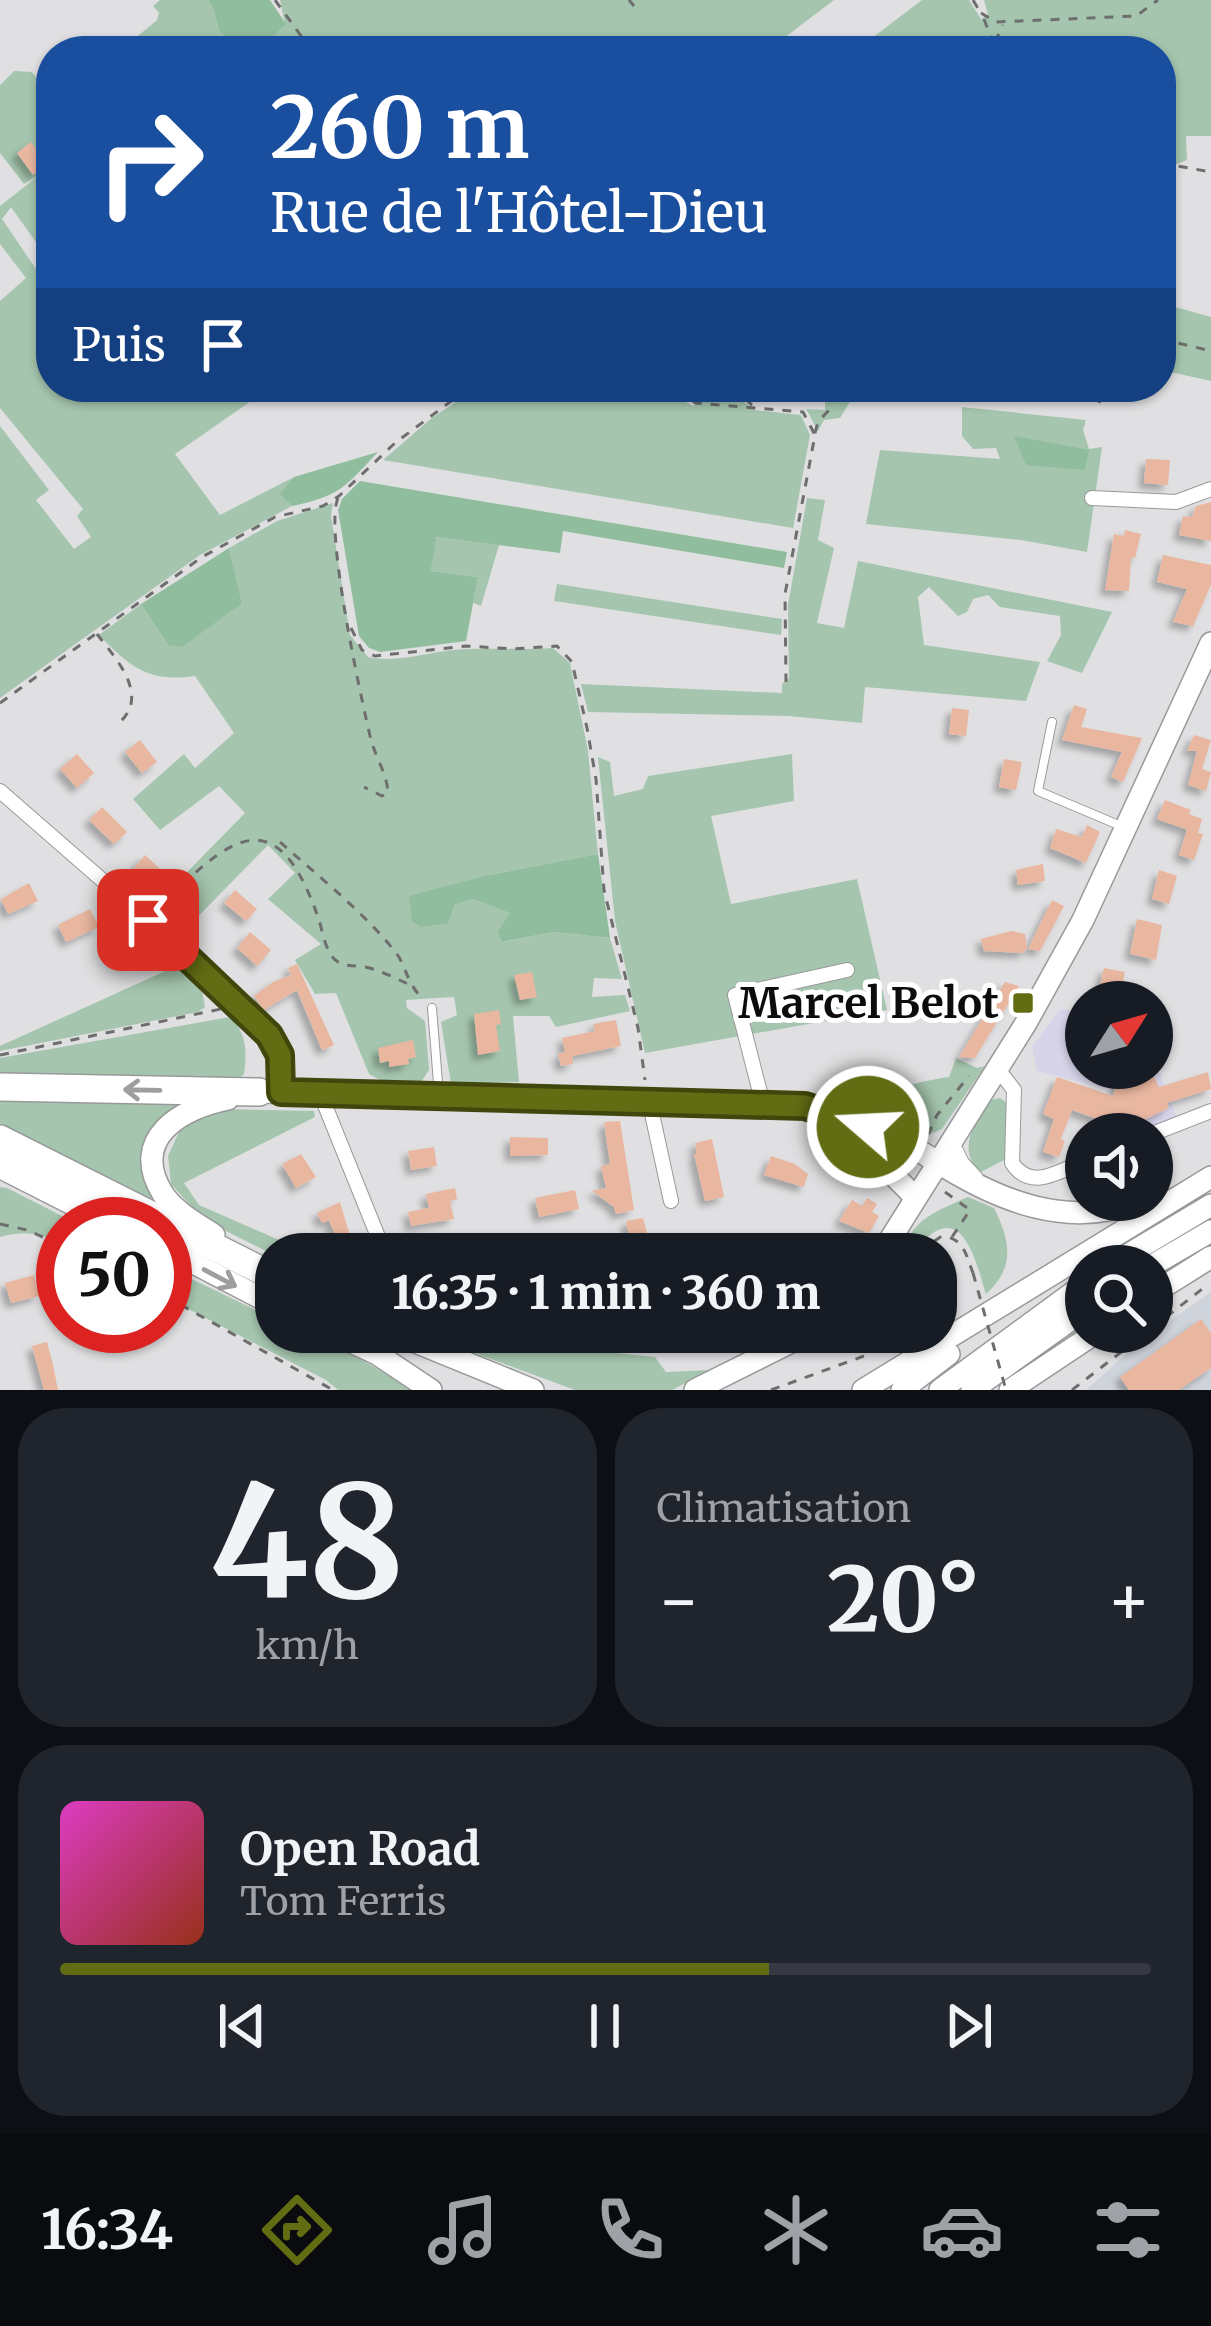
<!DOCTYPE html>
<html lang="fr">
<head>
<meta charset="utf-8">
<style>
  :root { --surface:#171b24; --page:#20242c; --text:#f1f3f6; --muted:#9ea1a6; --line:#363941; --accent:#626c13 }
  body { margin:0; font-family:Merriweather,serif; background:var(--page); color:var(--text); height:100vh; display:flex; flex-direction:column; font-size:45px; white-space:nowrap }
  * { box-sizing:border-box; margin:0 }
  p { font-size:39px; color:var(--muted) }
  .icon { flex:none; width:66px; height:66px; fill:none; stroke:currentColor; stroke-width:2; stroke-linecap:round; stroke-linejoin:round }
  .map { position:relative; height:1390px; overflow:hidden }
  .side { display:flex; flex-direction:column; gap:18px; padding:18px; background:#0d0f14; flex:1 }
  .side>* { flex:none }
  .banner { position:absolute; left:36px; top:36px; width:1140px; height:366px; border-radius:48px; box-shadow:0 3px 9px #0004; background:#1a4fa0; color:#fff; overflow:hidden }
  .needle { width:78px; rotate:53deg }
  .buttons { position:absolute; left:1065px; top:981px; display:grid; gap:24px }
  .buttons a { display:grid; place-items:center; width:108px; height:108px; border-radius:50%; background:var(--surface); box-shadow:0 3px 9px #0004; font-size:60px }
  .speed { position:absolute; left:36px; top:1197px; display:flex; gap:24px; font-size:60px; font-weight:700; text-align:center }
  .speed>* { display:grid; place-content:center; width:156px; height:156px; border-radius:50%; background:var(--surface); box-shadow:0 3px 9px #0004; line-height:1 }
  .speed .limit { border:18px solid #d22; background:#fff; color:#111 }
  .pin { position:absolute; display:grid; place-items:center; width:102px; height:102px; color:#fff; margin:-51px; border-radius:24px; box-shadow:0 6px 18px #0006 }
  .me { position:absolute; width:132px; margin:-66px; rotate:289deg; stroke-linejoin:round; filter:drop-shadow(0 0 9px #0008) }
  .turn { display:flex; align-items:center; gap:42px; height:252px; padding:0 36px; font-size:54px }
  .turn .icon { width:156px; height:156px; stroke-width:2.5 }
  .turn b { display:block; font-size:84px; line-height:102px }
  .then { display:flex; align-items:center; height:114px; padding:0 36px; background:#0003; gap:24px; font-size:45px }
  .big { font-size:90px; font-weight:800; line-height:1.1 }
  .side .widget { flex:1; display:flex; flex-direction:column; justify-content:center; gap:18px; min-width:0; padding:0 42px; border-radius:48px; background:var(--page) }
  .side .dial { align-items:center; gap:0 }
  .dial b { font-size:156px; line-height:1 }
  .song { display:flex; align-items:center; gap:36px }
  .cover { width:144px; height:144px; border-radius:18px; background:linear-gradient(135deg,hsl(310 70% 55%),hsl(10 70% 35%)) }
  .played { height:12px; border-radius:6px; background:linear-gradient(90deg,var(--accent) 65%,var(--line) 65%) }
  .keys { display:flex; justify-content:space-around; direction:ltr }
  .heat { display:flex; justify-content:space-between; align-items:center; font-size:66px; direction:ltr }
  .side .tiles { flex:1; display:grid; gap:18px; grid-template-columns:1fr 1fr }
  .widget:last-child { grid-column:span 2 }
  .trip { position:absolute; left:255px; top:1233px; width:702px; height:120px; border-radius:48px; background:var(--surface); box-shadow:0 3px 9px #0004; font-weight:800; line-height:120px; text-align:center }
  .tab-bar { display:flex; height:192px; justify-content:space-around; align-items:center; background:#090b0e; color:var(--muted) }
  .tab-bar .icon { width:84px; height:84px }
  .tab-bar .active { color:var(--accent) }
  .tab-bar b { font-size:54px; color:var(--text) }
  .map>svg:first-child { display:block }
</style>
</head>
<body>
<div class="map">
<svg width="1211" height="1390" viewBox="0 0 1211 1390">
  <defs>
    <filter id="shadow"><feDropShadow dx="-5.5" dy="5.5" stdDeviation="3" flood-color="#0004"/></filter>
  </defs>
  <rect width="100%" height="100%" fill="#e0e0e2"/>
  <!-- built -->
  <path fill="#cfd3db" d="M1211,1292V1390H1086L1140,1342Z"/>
  <!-- industrial -->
  <path fill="#d7d3e9" d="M1060,1009L1086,1012V1068H1152V1023L1158,1068L1176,1116L1140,1134H1124L1115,1091L1037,1071L1032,1047Z"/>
  <!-- green -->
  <path fill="#a5c5ae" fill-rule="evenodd" d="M160,0H208L214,8L219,31L244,51H120L157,20L159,13L153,6Z
    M280,0H834L767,51H257L285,24Z
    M922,0H969L981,19L988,15L984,0H1211V136H1186L1187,160L1172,166L1161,221V123L1167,122L1161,93V51H855Z
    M14,71L32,72L51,97V114L37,126L51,145V387H271L175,454L220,515L294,477L279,494L292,506L200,555L0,698V426L49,490L36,500L74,549L91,537L77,516L83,509L0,408V301L26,278L0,244V206L42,173L24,184L0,153V85ZM11,207L50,262L38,272L2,219Z
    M1161,303L1211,317V381L1161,370Z
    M479,387H685L686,402L693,406L705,393L734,395L755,410L801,415L810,435L793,528L383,460L433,417Z
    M825,387H859L840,418L824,420L818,431L806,409L825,410Z
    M962,407L1086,420L1083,430L1089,449L1102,447L1087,552L1021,540L866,524L880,450L1000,459L996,448L973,449L962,436Z
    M807,498L825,500L818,540L834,548L817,623L844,628L858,561L1112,612L1082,673L1047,661L1061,635L1060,616L1000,607L988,595L973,599L967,612L958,616L929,587L918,597L924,645L1040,662L1026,701L865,687L862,723L789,716L588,712L581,684L782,693V684L789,678L788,605Z
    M333,503L331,516L350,635L368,657C401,664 432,650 465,649C494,648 524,650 553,648L570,663L588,751L598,854L489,875L454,905L473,899L511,913L503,942L554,932L610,938L622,979L594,978L592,997L625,995L630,1011L556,1027L549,1016H513L519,1082L451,1084L441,1022L457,1015L454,997L406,1000L407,1008L425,1021L429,1070L421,1082L382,1081L369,1074L336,993L315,994L295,960L321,944L268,899L295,873L268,845L176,939L147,913L245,813L219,786L160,830L133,799L184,754L195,768L234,733L195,676C148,683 129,666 99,635L141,604L168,645L242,603L229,548L277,521Z
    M435,537L499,545L481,606L473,603L478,577L431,571Z
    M557,584L782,619L781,635L554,601Z
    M792,754L794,801L711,816L731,904L857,879L887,1010L645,1053L615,921L598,757L610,762L614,796L643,789L648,776Z
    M183,963L200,978L205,1007L198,1012L0,1051V1046Z
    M230,1017C247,1033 247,1052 244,1074L234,1083L0,1078V1058Z
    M956,1058L977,1068L985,1066L942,1129C917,1142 899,1132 878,1119L881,1089C904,1088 925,1080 949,1077Z
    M0,1096L201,1097L163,1120L156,1201L0,1127Z
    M1000,1098L1007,1103L1006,1159L979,1173C957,1145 974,1127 990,1100Z
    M222,1109L314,1111L315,1117L184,1183L199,1205L311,1254L276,1256L212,1224L191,1206L171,1184L168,1156L183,1123Z
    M0,1187L7,1188L78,1224H63V1244C41,1233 24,1230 0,1237Z
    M968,1197L994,1208C1011,1242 1015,1268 986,1294C979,1274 968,1214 936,1231C926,1237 919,1244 915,1254H902C911,1219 937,1211 968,1197Z
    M165,1266L276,1320V1332C321,1332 373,1365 410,1390H338L326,1380L165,1297Z
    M435,1332H502L531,1335L558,1347L655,1357L666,1372L710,1370L672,1390H575L480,1355Z"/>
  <!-- forest -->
  <path fill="#8fbd9d" d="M208,0H270L286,24L257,51H244L219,31L214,9Z
    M1014,436L1089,450L1085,470L1026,465Z
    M378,452C345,487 340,496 292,506L279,494L294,477Z
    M360,481L787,552L784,568L563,531L560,553L436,537L431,571L478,577L466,641L380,652L369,648L359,636L338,510L342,499Z
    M229,548L242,603L182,647L168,645L141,604Z
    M598,854L610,938L554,932L502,942L498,932L510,913L473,899L454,905L448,923L421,927L412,921L409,896L489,875Z"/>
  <!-- building -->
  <path fill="#e9b7a0" filter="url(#shadow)" d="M31,142L47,164L33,175L17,153Z
    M1146,459L1170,460L1168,485L1144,483Z
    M1211,502V541L1179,535L1183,516L1192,517L1196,506Z
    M1125,530L1141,534L1135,558L1131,557L1129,591L1105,590L1114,534L1124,536Z
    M1163,555L1211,565V585L1193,626L1173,622L1187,589L1157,582Z
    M1074,705L1087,709L1081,727L1142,738L1123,782L1111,777L1122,752L1062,740Z
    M952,708L969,710L966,736L949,734Z
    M1194,735L1211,740L1202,769L1211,772L1206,791L1188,785L1197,751H1187Z
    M140,740L157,762L142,773L125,752Z
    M77,754L94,773L77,788L60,769Z
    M1004,759L1022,762L1016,790L999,787Z
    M1165,800L1191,810L1189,814L1202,819L1198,833L1203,834L1194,860L1179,855L1187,830L1191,831L1157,819Z
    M102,807L127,832L114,844L89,820Z
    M1087,825L1100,832L1086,863L1050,848L1056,829L1082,837Z
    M145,855L172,880L159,892L134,868Z
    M1043,864L1045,881L1018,885L1016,870Z
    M1159,870L1177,876L1169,904L1152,899Z
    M29,883L38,901L8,914L1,899Z
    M235,890L257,909L246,921L224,903Z
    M1052,900L1064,906L1040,951L1028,949Z
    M90,909L99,927L66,942L58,925Z
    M1137,919L1162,925L1156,960L1130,954Z
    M1011,931L1025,934L1027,949L1022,953L984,951L981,939Z
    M250,932L271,950L257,966L237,948Z
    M297,964L334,1045L322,1050L297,990L264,1010L254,996L273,982L291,975L288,968Z
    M1104,968L1125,972L1120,995L1114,993L1112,1002H1096Z
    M532,972L537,997L520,1000L514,975Z
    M1005,982L1019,986L975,1058L959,1057Z
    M499,1010L501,1024L496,1025L500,1051L478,1055L474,1014Z
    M616,1020L621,1046L572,1056L573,1064L561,1066L558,1054L565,1052L562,1038L595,1031L593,1024Z
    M413,1040L416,1057L408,1059L409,1064L389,1067V1061L380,1063L378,1048Z
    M1151,1070L1159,1087L1208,1072L1211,1089L1167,1103L1169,1108L1124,1129L1072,1110L1061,1139L1065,1141L1059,1157L1043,1152L1054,1119L1043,1114L1057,1077L1113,1096L1118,1076Z
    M620,1121L634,1210L616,1214L614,1207L592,1191L606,1188L601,1166L610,1164L604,1122Z
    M510,1137L548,1138V1155L510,1156Z
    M712,1139L724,1197L705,1201L694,1154H697L695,1143Z
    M434,1147L437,1166L411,1170L408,1151Z
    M301,1154L316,1177L296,1188L282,1164Z
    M771,1156L795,1164L808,1174L804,1187L764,1175Z
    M455,1188L457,1199L450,1201L454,1219L411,1226L408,1212L429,1208L426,1194Z
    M575,1190L579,1209L539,1217L535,1198Z
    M867,1198L877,1204L872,1212L879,1216L869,1233L839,1221L852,1200L862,1206Z
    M340,1202L351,1239L339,1244L329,1220L322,1223L317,1213Z
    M643,1218L652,1252L633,1254L626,1221Z
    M34,1275L39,1296L11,1303L5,1283Z
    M1201,1319L1211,1333V1368L1179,1390H1129L1120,1377Z
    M47,1342L53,1365L58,1390H44L32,1346Z"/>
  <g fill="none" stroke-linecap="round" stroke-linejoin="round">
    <!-- lane casing -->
    <g stroke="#98999a" stroke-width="10">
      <path id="lane" d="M1052,722L1038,791L1121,826
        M432,1008L439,1095"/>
    </g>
    <!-- street casing -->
    <g stroke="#98999a" stroke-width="16">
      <path id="street" d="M1092,498L1176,502L1211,489
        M0,791L148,920L269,1035L280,1055L281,1092
        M997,1068L1014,1090L1012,1163C1031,1192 1060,1171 1086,1160
        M320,1093L385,1254
        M649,1100L671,1201
        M763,1104L735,995L847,970
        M1152,1134L1211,1111
        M951,1141L962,1163L976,1178"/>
    </g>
    <!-- secondary casing -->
    <g stroke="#98999a" stroke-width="24">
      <path id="secondary" d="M259,1092L805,1105L899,1138L937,1162
        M837,1124L849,1130L915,1197
        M881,1254L1026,1023L1083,920L1211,643
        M695,1390L811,1332"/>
    </g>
    <!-- primary casing -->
    <g stroke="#98999a" stroke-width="24">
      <path id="primary" d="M937,1162C997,1200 1070,1231 1140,1200
        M214,1235C197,1224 174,1211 163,1194C128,1138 182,1108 228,1099
        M165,1248L276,1306
        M1109,1266L1211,1205
        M1151,1266L1211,1231
        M1152,1294L1211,1257
        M330,1332L377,1354L431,1390
        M391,1332L533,1390
        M863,1390L1211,1177
        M902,1390L949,1354
        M940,1390L1086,1283
        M972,1390L1086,1309
        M1010,1390L1097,1332"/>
    </g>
    <!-- highway casing -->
    <g stroke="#98999a" stroke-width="30">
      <path id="highway" d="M0,1087L259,1092
        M0,1139L276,1278
        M0,1164L118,1224"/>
    </g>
    <!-- path -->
    <path stroke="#6e6e6f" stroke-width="3" stroke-dasharray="9 9" stroke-linecap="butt" d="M275,0L312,51
      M629,0L634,6
      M973,0L979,10
      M981,13L996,22L1136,16L1158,0
      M984,19L996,51
      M995,42L1003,25
      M1161,163L1211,172
      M1161,339L1211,351
      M660,387L696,403L803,412L815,435L785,594L786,682
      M732,387L753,406
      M1099,403L1104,387
      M815,433L818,422L829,410L830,387
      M338,498C324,529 361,698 371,740C376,758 387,774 388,793L382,796L364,787
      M351,628L362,650L375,656L466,646L513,649L557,646L572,662L587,728L596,779L604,890L638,1028L645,1080
      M97,634C115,658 150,694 120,722
      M0,703L202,557L275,517L323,506L339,496L395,443L470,387
      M280,842C318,876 360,909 393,949C407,965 405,981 422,998
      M157,910C228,838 276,794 319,920C323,933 326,955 338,962C346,967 356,965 365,967C380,970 395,978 408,984
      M0,1055L221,1009
      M928,1135L937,1115L969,1076
      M945,1192L970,1210L952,1237
      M0,1224L27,1230L63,1246
      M922,1254L924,1248L942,1236C964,1238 966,1255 973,1273
      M165,1296L333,1390
      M1152,1328L1206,1286
      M771,1390L864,1356L892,1332
      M1072,1390L1147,1332"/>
    <!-- lane -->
    <use href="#lane" stroke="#fff" stroke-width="8"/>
    <!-- street -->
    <use href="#street" stroke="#fff" stroke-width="14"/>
    <!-- secondary -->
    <use href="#secondary" stroke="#fff" stroke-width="21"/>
    <!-- primary -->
    <use href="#primary" stroke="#fff" stroke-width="21"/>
    <!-- highway -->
    <use href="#highway" stroke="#fff" stroke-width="27"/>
    <!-- path-bridge -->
    <path stroke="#6e6e6f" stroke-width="3" stroke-dasharray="9 9" stroke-linecap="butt" d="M973,1273L1006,1390"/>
  </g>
  <!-- one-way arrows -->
  <defs><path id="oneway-shaft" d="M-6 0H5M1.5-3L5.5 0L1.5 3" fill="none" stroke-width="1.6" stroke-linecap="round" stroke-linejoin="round" transform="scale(3)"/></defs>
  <g stroke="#9e9e9e">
    <use href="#oneway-shaft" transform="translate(142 1090) rotate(-179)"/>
    <use href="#oneway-shaft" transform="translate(220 1278) rotate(28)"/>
  </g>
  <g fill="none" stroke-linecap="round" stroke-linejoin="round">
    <!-- route casing -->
    <g stroke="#40460c" stroke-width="30">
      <path id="route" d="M148,920L269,1035L280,1055L281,1092L805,1106L868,1127"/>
    </g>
    <!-- route -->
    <use href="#route" stroke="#626c13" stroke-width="21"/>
  </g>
  <!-- markers -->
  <rect fill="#626c13" stroke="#fff" stroke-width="4.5" x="1011" y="991" width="24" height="24" rx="6"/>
  <g text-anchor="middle" stroke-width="10" stroke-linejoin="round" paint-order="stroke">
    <!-- poi labels -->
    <g font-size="42" font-weight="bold" fill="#0c0c0c" stroke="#fff" text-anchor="end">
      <text x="999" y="1018">Marcel Belot</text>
    </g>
  </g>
</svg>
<div class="buttons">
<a><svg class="needle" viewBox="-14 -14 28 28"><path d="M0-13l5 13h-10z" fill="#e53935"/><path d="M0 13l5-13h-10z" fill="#9ea1a6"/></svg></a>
<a><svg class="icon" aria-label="sound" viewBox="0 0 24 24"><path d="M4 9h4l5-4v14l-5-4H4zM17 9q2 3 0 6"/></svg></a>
<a><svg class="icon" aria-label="search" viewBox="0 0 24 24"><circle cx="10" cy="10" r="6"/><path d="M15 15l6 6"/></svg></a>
</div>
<div class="speed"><div class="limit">50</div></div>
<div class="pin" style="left:148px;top:920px;background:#d93025"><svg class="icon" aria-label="arrive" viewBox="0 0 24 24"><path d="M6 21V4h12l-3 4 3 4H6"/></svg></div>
<svg class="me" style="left:868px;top:1127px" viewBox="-20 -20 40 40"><circle r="17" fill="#626c13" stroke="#fff" stroke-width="3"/><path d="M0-11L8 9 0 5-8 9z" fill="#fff"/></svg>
<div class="trip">16:35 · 1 min · 360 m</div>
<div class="banner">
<div class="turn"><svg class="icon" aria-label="right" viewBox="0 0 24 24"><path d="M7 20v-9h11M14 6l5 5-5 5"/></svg><div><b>260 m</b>Rue de l'Hôtel-Dieu</div></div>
<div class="then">Puis<svg class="icon" aria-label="arrive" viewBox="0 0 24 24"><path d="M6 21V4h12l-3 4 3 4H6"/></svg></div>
</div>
</div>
<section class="side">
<div class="tiles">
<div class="widget dial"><b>48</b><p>km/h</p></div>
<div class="widget"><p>Climatisation</p>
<div class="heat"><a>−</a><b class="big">20°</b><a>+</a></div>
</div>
<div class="widget">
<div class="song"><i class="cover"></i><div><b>Open Road</b><p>Tom Ferris</p></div></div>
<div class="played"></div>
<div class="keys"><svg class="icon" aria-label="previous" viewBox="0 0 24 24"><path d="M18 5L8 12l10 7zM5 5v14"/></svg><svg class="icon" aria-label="pause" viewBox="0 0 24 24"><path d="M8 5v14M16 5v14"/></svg><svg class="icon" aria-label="next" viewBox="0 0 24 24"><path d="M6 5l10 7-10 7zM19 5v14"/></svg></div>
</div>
</div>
</section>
<nav class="tab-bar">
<b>16:34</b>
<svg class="icon active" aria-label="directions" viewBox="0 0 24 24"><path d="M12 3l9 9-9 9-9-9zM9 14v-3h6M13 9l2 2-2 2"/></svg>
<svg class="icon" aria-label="music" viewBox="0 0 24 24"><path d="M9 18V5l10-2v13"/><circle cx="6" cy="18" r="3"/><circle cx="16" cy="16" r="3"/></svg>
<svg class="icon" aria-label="phone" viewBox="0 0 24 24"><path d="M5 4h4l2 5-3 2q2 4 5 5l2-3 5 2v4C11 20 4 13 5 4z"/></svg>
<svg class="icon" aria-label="climate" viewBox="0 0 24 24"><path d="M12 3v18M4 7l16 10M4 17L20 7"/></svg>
<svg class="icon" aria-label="car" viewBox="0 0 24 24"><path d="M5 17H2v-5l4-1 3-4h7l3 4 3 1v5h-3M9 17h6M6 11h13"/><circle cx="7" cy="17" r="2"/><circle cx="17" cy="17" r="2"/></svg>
<svg class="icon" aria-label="filters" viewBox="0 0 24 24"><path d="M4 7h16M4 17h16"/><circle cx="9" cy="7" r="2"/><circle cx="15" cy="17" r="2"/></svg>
</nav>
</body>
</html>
